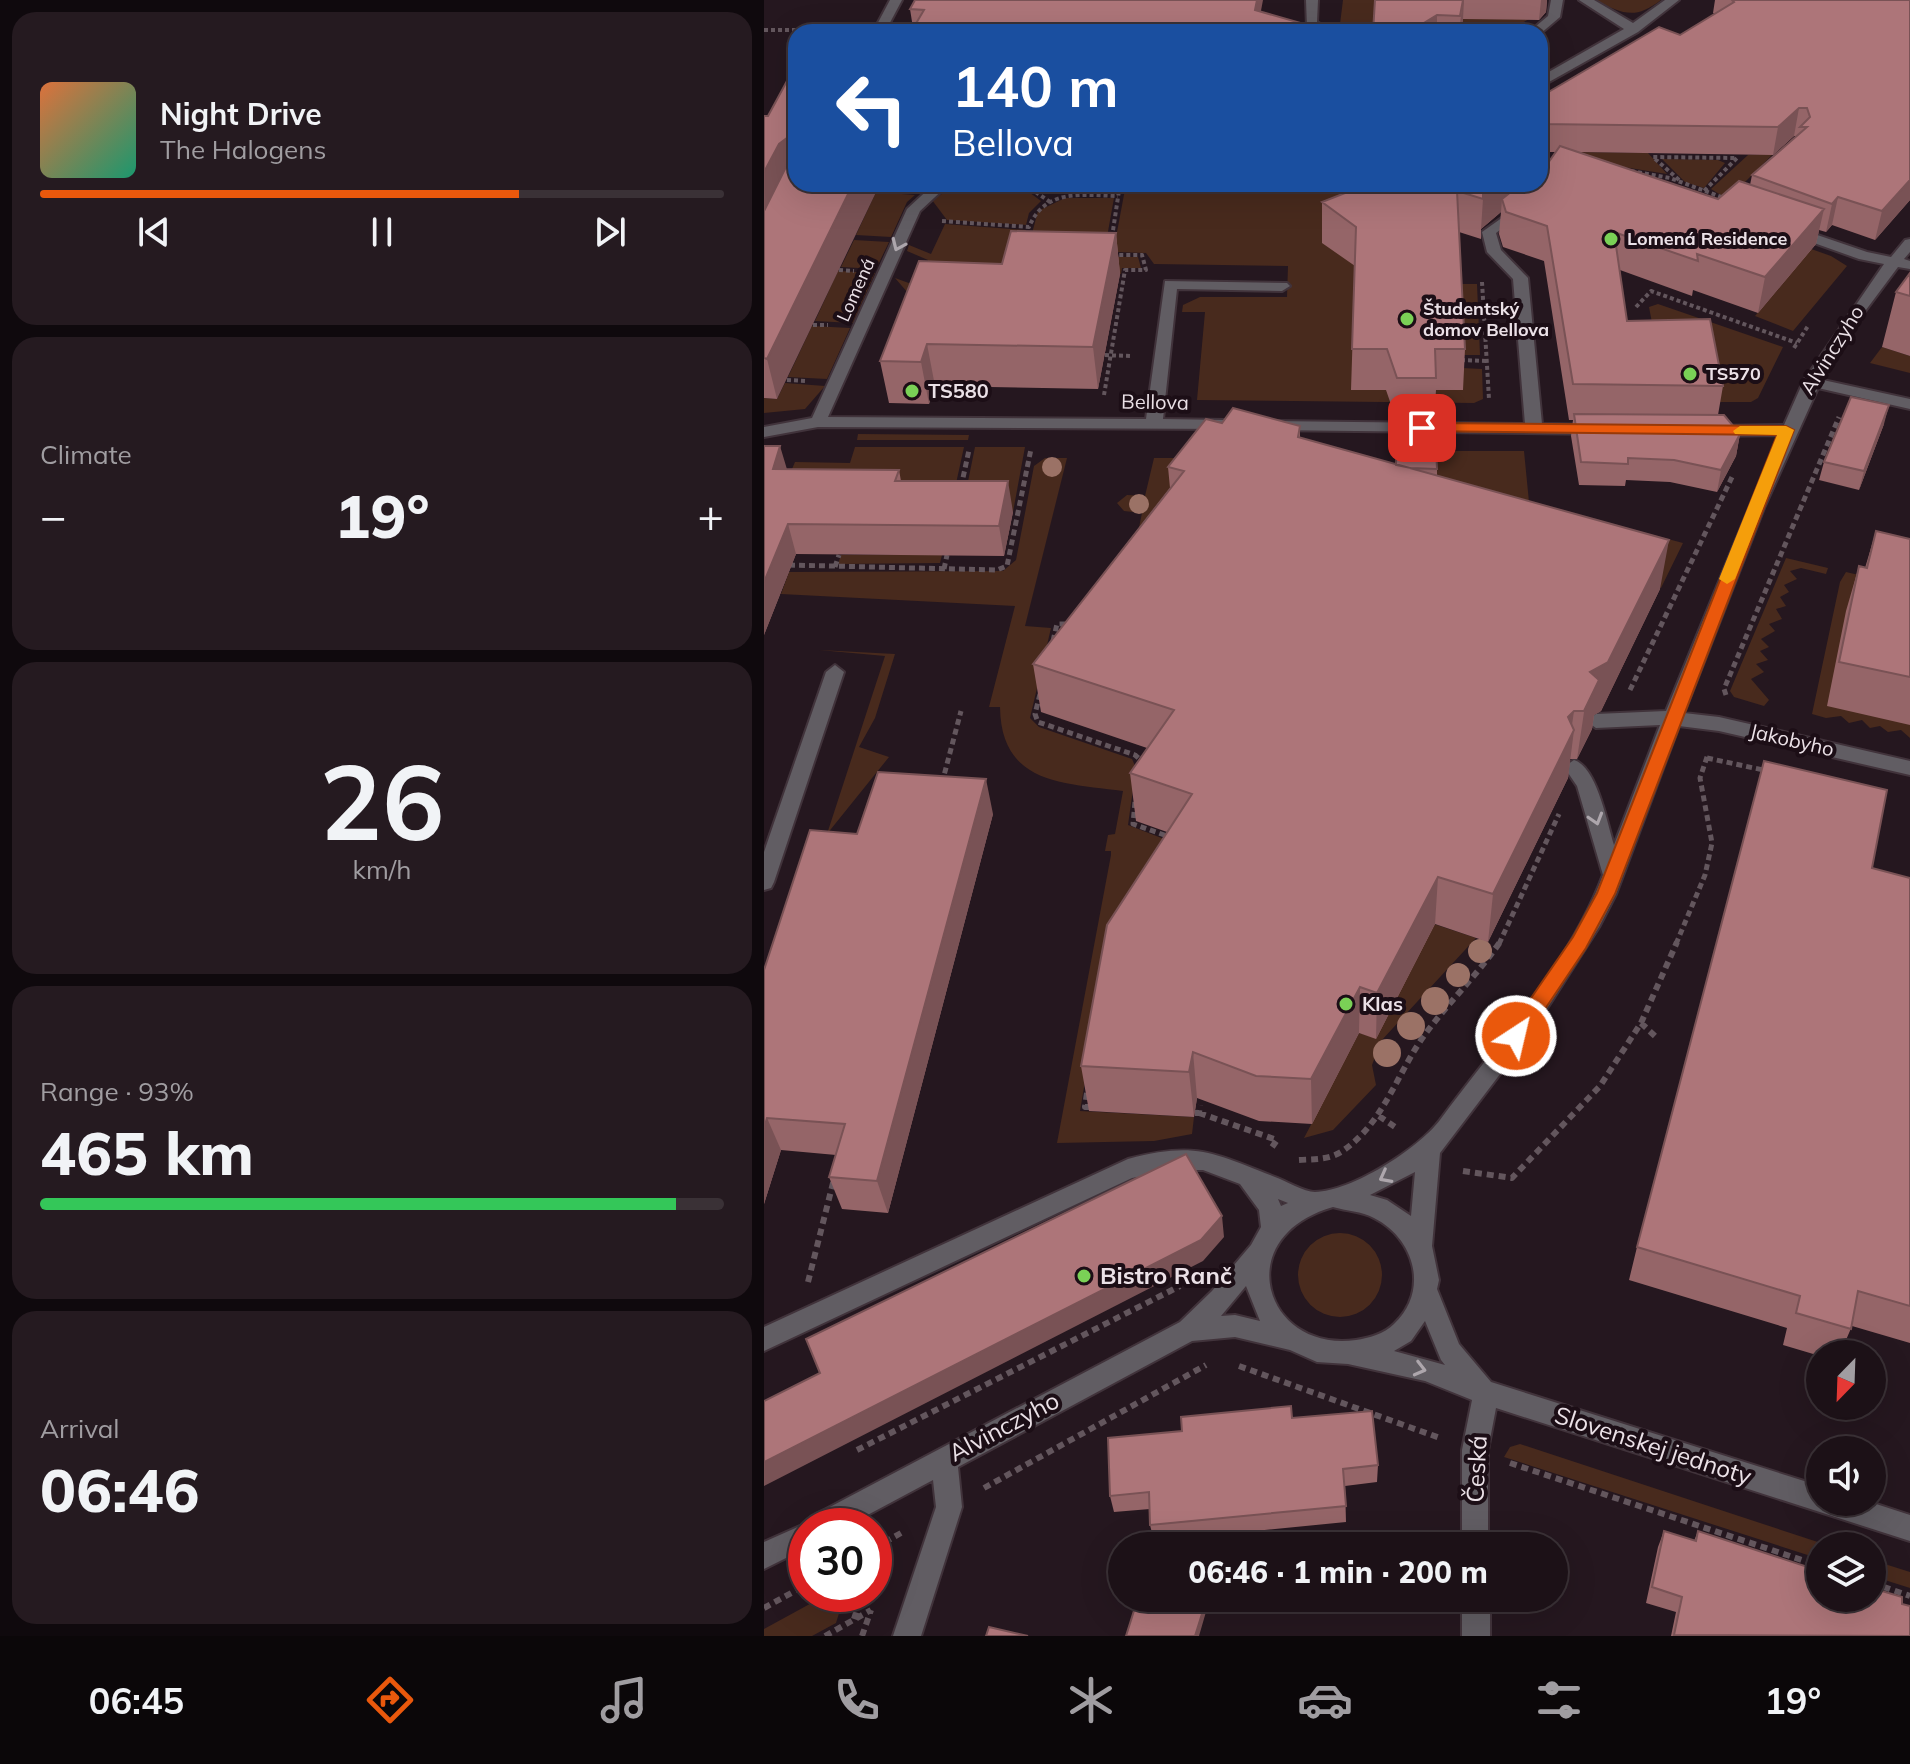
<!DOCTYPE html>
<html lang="en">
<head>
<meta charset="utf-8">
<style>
  :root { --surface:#1c1117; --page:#251a20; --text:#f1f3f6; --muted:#a09da1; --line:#3a3136; --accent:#ea580c }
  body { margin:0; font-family:Mulish,sans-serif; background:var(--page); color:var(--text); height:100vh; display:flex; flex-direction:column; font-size:30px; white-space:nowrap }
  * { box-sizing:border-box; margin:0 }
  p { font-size:26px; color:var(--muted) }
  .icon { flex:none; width:44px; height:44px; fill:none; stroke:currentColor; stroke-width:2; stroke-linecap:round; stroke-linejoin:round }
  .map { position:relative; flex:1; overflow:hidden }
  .side { display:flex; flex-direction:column; gap:12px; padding:12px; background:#0f090d; width:764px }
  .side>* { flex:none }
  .hud { position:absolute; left:24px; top:24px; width:760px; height:168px; border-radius:24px; box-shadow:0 8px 32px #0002,0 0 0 2px var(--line); background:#1a4fa0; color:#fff; overflow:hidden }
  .needle { width:52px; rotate:203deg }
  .fabs { position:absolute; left:1042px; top:1340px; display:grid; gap:16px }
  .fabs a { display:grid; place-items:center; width:80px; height:80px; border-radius:50%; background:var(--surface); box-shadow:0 8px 32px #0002,0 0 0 2px var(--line); font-size:40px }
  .speed { position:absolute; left:24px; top:1508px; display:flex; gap:16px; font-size:40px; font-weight:700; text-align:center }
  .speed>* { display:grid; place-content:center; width:104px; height:104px; border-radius:50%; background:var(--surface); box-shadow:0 8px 32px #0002,0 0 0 2px var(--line); line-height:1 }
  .speed .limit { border:12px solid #d22; background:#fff; color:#111 }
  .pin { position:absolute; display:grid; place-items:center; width:68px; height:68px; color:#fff; margin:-34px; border-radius:16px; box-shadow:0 4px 12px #0006 }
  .me { position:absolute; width:88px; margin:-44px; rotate:35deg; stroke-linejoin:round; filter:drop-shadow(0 0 6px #0008) }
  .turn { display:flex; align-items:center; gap:28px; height:168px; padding:0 32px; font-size:36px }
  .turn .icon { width:104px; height:104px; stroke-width:2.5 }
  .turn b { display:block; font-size:56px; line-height:68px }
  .big { font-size:60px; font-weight:800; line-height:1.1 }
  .side .card { flex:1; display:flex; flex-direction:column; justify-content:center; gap:12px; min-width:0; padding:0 28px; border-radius:24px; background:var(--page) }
  .side .dial { align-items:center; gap:0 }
  .dial b { font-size:104px; line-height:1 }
  .song { display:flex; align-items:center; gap:24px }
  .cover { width:96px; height:96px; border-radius:12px; background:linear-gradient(135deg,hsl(20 70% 55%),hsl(160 70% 35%)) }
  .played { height:8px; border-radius:4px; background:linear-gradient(90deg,var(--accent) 70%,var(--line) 70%) }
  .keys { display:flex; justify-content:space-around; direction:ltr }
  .heat { display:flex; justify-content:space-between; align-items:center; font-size:44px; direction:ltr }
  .charge { height:12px; border-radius:6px; background:linear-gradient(90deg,#34c759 93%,var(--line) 0) }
  .trip { position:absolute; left:344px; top:1532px; width:460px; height:80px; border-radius:40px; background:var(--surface); box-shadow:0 8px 32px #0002,0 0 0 2px var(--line); font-weight:800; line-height:80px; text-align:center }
  .tab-bar { display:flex; height:128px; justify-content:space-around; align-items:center; background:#0b0709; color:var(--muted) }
  .tab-bar .icon { width:56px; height:56px }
  .tab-bar .on { color:var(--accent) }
  .tab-bar b { font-size:36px; color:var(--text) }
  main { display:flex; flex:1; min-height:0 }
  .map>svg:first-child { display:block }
</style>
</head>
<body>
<main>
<section class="side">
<div class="card">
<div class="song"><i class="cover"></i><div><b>Night Drive</b><p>The Halogens</p></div></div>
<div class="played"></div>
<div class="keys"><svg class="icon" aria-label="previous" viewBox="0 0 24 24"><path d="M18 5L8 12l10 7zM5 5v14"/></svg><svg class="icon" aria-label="pause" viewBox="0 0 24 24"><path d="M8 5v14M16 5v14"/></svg><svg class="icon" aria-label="next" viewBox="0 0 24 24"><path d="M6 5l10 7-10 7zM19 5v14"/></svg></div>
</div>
<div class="card"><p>Climate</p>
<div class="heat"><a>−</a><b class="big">19°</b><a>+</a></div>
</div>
<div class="card dial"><b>26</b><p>km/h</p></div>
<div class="card"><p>Range · 93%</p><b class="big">465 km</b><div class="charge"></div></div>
<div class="card"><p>Arrival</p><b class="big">06:46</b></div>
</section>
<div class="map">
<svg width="1146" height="1636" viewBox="0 0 1146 1636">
  <rect width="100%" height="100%" fill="#25171f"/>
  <!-- green -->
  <path fill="#482a1d" d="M579,0H612L611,30H590L576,24Z
    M831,0H897C871,20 859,14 831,0Z
    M767,18L741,32H695V19Z
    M805,152L884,153L903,174L853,166Z
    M1009,154L967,196L960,197L947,189L984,155Z
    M898,159L954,160L961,163L940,188L921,182Z
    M217,184H254L277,201L265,213L262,225L183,220L168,200L192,185L200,191Z
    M266,184L353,185L351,194L280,193Z
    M362,184L533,189L534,184H540V189L665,192L613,260L698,368L718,369L719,399L710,403L433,400L441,312H418L419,305L436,297H523L524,266L390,264L382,253L352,252L350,248Z
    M112,192L151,195L143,202L127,237L92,235Z
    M301,198H350L340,254L263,252L274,211Z
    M181,224L262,230L256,256L374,257L377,268H358L357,274L253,272L144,293L131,278L153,286L164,260L143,251L145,245L167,254Z
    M999,232L1067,256L1083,266L1029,331L991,316L1021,281Z
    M90,240L125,242L112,269L77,267Z
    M74,271L111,273L89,323L51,321Z
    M694,284H713L716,355H697Z
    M894,304L1019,347L994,398L987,402H944L889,328L885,307Z
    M48,326L86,328L63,379L24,377Z
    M1118,347L1146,356V373L1106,363Z
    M21,383L61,386L41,409L0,413V398L13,399Z
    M94,434L205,435L204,440H93Z
    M91,447H200L186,511L25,476L31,462L86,463Z
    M211,447H261L249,512L198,511Z
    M672,451H760L765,502L919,543L897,588L643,470Z
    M281,458H303L261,626L287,628L266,718L275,727L368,759L372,768L364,825L413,844L343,952L316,1111L430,1117L428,1134L390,1141L293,1143L347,855V851H341L344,835L351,834L359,791C300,783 237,785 236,707H225L251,606L17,594L25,572L239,571L252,560L270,466Z
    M390,458H470L359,605L378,513L360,511L353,503L363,495L381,496Z
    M77,555H178L176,563L74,564Z
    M1022,558L1064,568L1062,574L1037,568L1026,571L1033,579L1020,585L1025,592L1016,597L1022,606L1012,609L1018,619L1005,624L1011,631L997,639L1005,647L996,651L1004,660L992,664L1000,672L987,679L1005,700L1000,706L970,697L966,691Z
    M1082,572L1099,576L1146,725V738L1137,730L1124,732L1116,726L1106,728L1098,720L1085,723L1077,716L1062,718L1048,714L1076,582Z
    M55,650L131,654L111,718L95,747L125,757L63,834L121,656Z
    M655,919L712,938L617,1041L608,1065L612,1085L569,1130L540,1138L595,1033L612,1038L640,983Z
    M534 1275a42 42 0 1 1 84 0a42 42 0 1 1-84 0Z
    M756,1444L1066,1546H1056V1559L740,1457L746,1447Z
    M1108,1560L1146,1572V1588L1108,1576Z
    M64,1594H81L72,1623L48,1636H0V1629Z"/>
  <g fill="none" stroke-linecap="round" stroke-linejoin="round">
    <!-- minor casing -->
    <g stroke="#41333b" stroke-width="4">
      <path id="minor" d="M126,0H138L121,32H109Z
        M542,0H554L553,22L569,32H553L543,27Z
        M787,0H799L796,17L776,34L765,32L784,16Z
        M815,0H830L869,23L901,0H915L874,32L776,87V77L860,29Z
        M170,184H185L156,211L64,417L382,419L401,281L523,283L526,286L518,291L413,289L399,419L462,420L470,425L468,429L54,427L0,437V427L48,418L143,209Z
        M756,205L763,209L732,233L737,250L764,278L778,424L834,425L842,430L840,434L500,430V422L506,421L761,424L749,279L723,252L718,232Z
        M1027,226L1103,252L1127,257L1141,240L1146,239V252L1140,259L1146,261V269L1134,267L1090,326L1059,380L1146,399V409L1054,388L1000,508L920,713L955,717L1146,761V775L955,731L915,726L852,894L835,927L768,1032L676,1153L668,1246L675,1280L673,1289L695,1344L727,1382L1056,1486V1502H1106L1146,1515V1541L732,1408L724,1450V1546H698V1450L708,1400L661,1381L584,1364L553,1362L526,1350L471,1337L428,1341L194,1467L198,1507L157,1636H129L172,1507L169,1480L83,1526H42V1548L0,1569V1542L45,1522L47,1517L416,1322L448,1291L487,1245L497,1227L495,1210L476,1184L439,1170H411L368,1178L0,1351V1327L364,1159C432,1141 449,1153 511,1177C522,1181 540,1192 551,1192C588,1191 654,1149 676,1120C733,1042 805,966 839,875L813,786L800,767L810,760C833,767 843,823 850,845L896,725L832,728L822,721L832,714L902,711L1015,435L946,436L938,431L946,426L1020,425L1039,382L1120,264L1095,259L1022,233L1020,230ZM651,1172L647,1216L623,1200L606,1195ZM514,1199L524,1203L517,1206ZM569,1207C582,1211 598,1211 610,1218C650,1238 666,1290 630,1324C620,1334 605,1338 592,1340C501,1353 464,1237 569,1207ZM482,1286L496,1321L471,1315L457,1316ZM661,1321L677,1360L681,1365L630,1351L647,1341Z
        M71,665L80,672L10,882L7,888L0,890V852L62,672Z
        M698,1598H726V1636H698Z"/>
    </g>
    <!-- path-far2 -->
    <path stroke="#63565d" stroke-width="4" stroke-dasharray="4 3" stroke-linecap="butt" d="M0,30H72
      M867,171L906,178L960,198
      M915,180L889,157L973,158L940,191
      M260,184L286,202
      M114,190L129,191
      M178,221L265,227C281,188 319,195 354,196
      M348,237L356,184
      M75,270L90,271
      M718,282L725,399
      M872,307L887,291L1033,343
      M49,325H64
      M1030,348L1044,326
      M341,355L367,356
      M697,360L722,361
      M23,380L42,381
      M340,395L361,270H382L378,255H349"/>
    <!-- path-far1 -->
    <path stroke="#63565d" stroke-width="5" stroke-dasharray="6 4" stroke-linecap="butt" d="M197,487L205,450
      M25,565L233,570L243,566L267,449
      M71,567L75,555
      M180,569L183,555
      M289,641L293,624H305
      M866,690L969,475
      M276,694L271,714L274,722L371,755L378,761
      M962,695L960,689L1075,417
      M943,758L1004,771
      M178,783L197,711
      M371,802L369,824L406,837
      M735,944L795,814
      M912,944L941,875L948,843L936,778L944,754"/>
    <!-- path -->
    <path stroke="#63565d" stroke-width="6" stroke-dasharray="7 5" stroke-linecap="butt" d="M877,1023L892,1037
      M323,1093L321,1107H326
      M431,1113H435L436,1105
      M435,1113L513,1140L506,1150
      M615,1116L634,1129
      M535,1160C550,1159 564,1160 577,1152C620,1124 633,1072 662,1033C685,1002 714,974 736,942
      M699,1171L748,1178L836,1086L877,1023L913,942
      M44,1282L70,1179
      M475,1366L676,1438
      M93,1450L416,1286
      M746,1463L1056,1566
      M220,1488L442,1365
      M110,1548L137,1533
      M1108,1583L1146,1596
      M0,1608L42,1585
      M90,1619L98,1594
      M61,1636L107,1610
      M98,1636L107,1610"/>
    <!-- minor -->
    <use href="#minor" fill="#615d63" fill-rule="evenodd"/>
  </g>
  <!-- trees -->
  <g fill="#9b7266">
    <circle cx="288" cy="467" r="10"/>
    <circle cx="375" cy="504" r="10"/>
    <circle cx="716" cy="951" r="12"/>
    <circle cx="694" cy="975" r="12"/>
    <circle cx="671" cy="1001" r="14"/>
    <circle cx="647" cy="1026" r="14"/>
    <circle cx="623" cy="1053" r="14"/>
  </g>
  <!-- wall -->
  <path fill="#956568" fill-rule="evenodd" d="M611,0H783L782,12L775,20L699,19L697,32H609Z
    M951,0H1146V200L1111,240L1068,225L1062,232L1055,230L1052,244L994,313L929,290L928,296L856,270L863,321L959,386L954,415L976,434L972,456L953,492L906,482L862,480L861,486L815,485L807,436L809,420H805L780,261L739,247L735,234L737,212L717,229V239L695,232L701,349L699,390H672L670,419H632L622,390H587L591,266L558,243V202L776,184L784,163L792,152H776V97L916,35L951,14L949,13ZM1030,136H1033L988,175L986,185L954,199L815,152L1009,155Z
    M146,9L497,12L149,28Z
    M32,68V184L13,399L0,398V116H4Z
    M352,233L356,274L334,389L171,386L165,404L125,403L116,361L238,264Z
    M1146,273V356L1118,347L1132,292Z
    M458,423L536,426V438L632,464L673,469V476L896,589L837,711L830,715L828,729L813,759H806L804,778L724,942L671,924L612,1039L595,1033L548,1124L495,1121L433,1098L430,1117L325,1111L317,1066L403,832L372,821L366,773L383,748L277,712L269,664L406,488L404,467Z
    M1120,424L1095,490L1055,480L1060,462Z
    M23,469L135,470L137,481L249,512L240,556L32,554L0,635Z
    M1112,531L1146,539V725L1063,706L1082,611L1095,566L1101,568Z
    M229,814L124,1213L78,1209L65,1177L72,1155L17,1150L0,1204V970L93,834Z
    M1108,868L1146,878V1343L1088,1326L1076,1354H1056V1356L1019,1345L1023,1328L865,1280L873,1247Z
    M528,1418L614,1465L613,1482L581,1486L582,1522L390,1541L386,1525V1509L350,1512L346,1496L418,1431Z
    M900,1531L930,1541L934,1531L1138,1604L1146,1636H907L912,1612L882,1603L894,1547Z"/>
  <!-- shaded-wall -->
  <path fill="#795255" d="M493,0H499L493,32L491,10Z
    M699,0H700L699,19L697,32H695Z
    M777,0H783L782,12L775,20Z
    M673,15V32H645Z
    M1035,108L1030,136L1009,155L1014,127Z
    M23,138L32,176L0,230V172L15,144Z
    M1146,180V200L1111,240L1118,211Z
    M89,184H116L13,399L3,359Z
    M726,184H771L738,199L737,212L717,229L719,199V190Z
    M1074,197L1068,225L1062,232L1068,204Z
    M1060,209L1052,244L994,313L1001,277Z
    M352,233L356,274L334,389L329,347Z
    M163,344L171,386L165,404L157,362Z
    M1125,405L1120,424L1095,490L1100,471Z
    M976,434L972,456L953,492L957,470Z
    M16,446L25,476L9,469Z
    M244,481L249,512L240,556L235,526Z
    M24,524L32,554L0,635V582Z
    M905,540L896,589L837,711L830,715L828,729L813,759L826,672Z
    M810,711L806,739L810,730L804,778L724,942L729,894L804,717Z
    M222,779L229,814L124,1213L113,1181Z
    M674,877L671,924L612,1039L613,993Z
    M596,987L595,1033L548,1124L547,1079Z
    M429,1052L433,1098L430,1117L425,1072Z
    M3,1118L17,1150L0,1204V1128Z
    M458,1216L460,1237L439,1261L0,1486V1462Z
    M443,1598H446L435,1636H431Z"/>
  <!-- building -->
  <path fill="#ad7579" stroke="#795255" stroke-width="2" d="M151,0H493L491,10L568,32H147L160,10L146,9Z
    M611,0H699L696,16L673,15L645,32H609Z
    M968,0H1146V180L1118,211L1074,197L1068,204L988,175L1043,127H1036L1046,117L1043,108H1035L1014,127L777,124L776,97L895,27L916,35L970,2Z
    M30,68H32V142L23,138L15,144L0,172V116H4Z
    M796,146L954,199L975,181L1060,209L1001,277L933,254L934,261L850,232L863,321L946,319L959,386L809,384L783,226L742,212L738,199L757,184H776V169L784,163Z
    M32,147V184H89L3,359L0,358V211Z
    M604,184H726L719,190V199L693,191L701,349H671L672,378H633L623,349H588L592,227L558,202Z
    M247,231L352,233L329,347L163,344L157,362L116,361L155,261L238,264Z
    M1146,273V296L1132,292Z
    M1087,397L1125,405L1100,471L1060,462Z
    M469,408L536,426L534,437L905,540L844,662L826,672L835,680L820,711H810L804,717L810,730L729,894L674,877L613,993L596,987L547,1079L492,1076L429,1052L425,1072L317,1066L343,925L428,794L366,773L410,710L269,664L420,471L404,467L442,419L458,423Z
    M810,414L960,415L976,434L957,470L910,460L864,458V464L817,462Z
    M633,423L671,424L673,469L647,468L632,465Z
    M0,446H16L9,469L135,470L131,481H244L235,526L24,524L0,582Z
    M1112,531L1146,539V677L1075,662L1095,566L1103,568Z
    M1000,761L1123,790L1108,868L1146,878V1306L1094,1291L1087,1329L1032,1313L1036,1296L873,1247Z
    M114,772L222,779L113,1181L65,1177L81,1124L3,1118L0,1128V970L46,830L93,834Z
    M422,1154L458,1216L437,1240L0,1462V1401L56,1373L42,1339Z
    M527,1406L528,1418L608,1411L614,1465L579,1469L582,1506L386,1525L385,1492L346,1496L344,1438L418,1431L417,1417Z
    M900,1531L932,1541L934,1531L1056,1571V1598H1108V1588L1138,1597V1604L1146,1606V1636L910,1635L918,1597L888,1587Z
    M374,1598H443L431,1636H362Z
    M225,1627L264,1636H222Z"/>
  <!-- one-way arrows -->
  <defs><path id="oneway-chevron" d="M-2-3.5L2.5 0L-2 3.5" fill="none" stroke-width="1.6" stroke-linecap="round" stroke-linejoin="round" transform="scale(2)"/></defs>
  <g stroke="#ada6ac">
    <use href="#oneway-chevron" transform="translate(134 245) rotate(114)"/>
    <use href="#oneway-chevron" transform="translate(832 819) rotate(73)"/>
    <use href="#oneway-chevron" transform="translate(621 1177) rotate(152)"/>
    <use href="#oneway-chevron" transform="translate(656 1369) rotate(14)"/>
  </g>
  <!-- route -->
  <path fill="#ea580c" stroke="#983908" stroke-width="2" d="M658,423L1022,426L1030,430L851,894L822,948L759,1042L752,1044L742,1036L745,1030L809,937L833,893L1013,435L652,431L650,428Z"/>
  <!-- slow -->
  <path fill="#f59e0b" d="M976,426H1022L1030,430L971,579L963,584L955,579L1013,435L971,434L969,431Z"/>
  <!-- markers -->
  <g fill="#7ad156" stroke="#1c0e16" stroke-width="3">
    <circle cx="847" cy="239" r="8"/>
    <circle cx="643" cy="319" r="8"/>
    <circle cx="926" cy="374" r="8"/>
    <circle cx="148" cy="391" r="8"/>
    <circle cx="582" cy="1004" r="8"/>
    <circle cx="320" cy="1276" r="8"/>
  </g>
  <g text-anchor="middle" stroke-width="8" stroke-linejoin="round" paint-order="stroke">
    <!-- far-poi labels -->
    <g font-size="18" font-weight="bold" fill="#ebe1e7" stroke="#1c0e16" text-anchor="start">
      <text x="863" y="245">Lomená Residence</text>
      <text x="659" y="315">Študentský<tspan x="659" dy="21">domov Bellova</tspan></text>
      <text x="942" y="380">TS570</text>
    </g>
    <!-- far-street labels -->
    <g font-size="18" fill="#ebe1e7" stroke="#1c0e16">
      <text transform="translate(92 290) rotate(-66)" y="6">Lomená</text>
    </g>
    <!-- street labels -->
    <g font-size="20" fill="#ebe1e7" stroke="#1c0e16">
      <text transform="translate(1068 350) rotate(-58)" y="7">Alvinczyho</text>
      <text transform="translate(391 402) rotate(1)" y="7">Bellova</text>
      <text transform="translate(1028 740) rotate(13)" y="7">Jakobyho</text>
    </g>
    <!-- poi labels -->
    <g font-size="20" font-weight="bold" fill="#ebe1e7" stroke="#1c0e16" text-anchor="start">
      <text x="164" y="398">TS580</text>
      <text x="598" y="1011">Klas</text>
    </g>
    <!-- near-poi labels -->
    <g font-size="24" font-weight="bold" fill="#ebe1e7" stroke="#1c0e16" text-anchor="start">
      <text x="336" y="1284">Bistro Ranč</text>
    </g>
    <!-- near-street labels -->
    <g font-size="24" fill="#ebe1e7" stroke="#1c0e16">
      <text transform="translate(240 1427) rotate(-28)" y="8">Alvinczyho</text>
      <text transform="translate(889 1446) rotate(18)" y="8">Slovenskej jednoty</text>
      <text transform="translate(713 1469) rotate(-87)" y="8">Česká</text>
    </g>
  </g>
</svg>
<div class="fabs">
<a><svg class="needle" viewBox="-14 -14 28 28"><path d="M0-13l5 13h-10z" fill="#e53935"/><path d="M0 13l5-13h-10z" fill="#a09da1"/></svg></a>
<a><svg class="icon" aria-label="sound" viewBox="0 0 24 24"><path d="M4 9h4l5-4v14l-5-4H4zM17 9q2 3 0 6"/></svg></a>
<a><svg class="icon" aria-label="layers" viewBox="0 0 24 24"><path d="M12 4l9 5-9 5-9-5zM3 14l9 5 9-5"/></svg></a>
</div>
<div class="speed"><div class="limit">30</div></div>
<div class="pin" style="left:658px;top:428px;background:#d93025"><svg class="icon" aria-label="arrive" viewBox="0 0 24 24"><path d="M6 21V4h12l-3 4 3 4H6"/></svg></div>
<svg class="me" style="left:752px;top:1036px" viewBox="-20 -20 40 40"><circle r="17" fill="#ea580c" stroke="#fff" stroke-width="3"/><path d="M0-11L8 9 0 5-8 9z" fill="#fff"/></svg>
<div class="trip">06:46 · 1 min · 200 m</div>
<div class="hud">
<div class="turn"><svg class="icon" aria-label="left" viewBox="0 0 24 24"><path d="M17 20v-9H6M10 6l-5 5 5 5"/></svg><div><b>140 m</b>Bellova</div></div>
</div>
</div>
</main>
<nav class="tab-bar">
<b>06:45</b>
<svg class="icon on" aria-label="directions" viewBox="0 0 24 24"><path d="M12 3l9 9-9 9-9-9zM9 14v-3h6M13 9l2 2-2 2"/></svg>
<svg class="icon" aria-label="music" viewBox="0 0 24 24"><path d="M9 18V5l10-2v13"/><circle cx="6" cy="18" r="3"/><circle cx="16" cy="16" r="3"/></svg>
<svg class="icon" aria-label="phone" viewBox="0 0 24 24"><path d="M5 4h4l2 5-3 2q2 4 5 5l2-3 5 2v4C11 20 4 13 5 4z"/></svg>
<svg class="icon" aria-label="climate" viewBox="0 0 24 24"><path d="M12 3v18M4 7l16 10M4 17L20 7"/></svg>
<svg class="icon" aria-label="car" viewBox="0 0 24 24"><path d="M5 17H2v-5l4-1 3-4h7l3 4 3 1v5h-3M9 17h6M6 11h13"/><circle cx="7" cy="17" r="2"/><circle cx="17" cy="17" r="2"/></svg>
<svg class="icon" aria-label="filters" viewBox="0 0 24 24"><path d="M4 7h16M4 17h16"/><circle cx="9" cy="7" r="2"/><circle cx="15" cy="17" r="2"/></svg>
<b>19°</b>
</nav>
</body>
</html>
